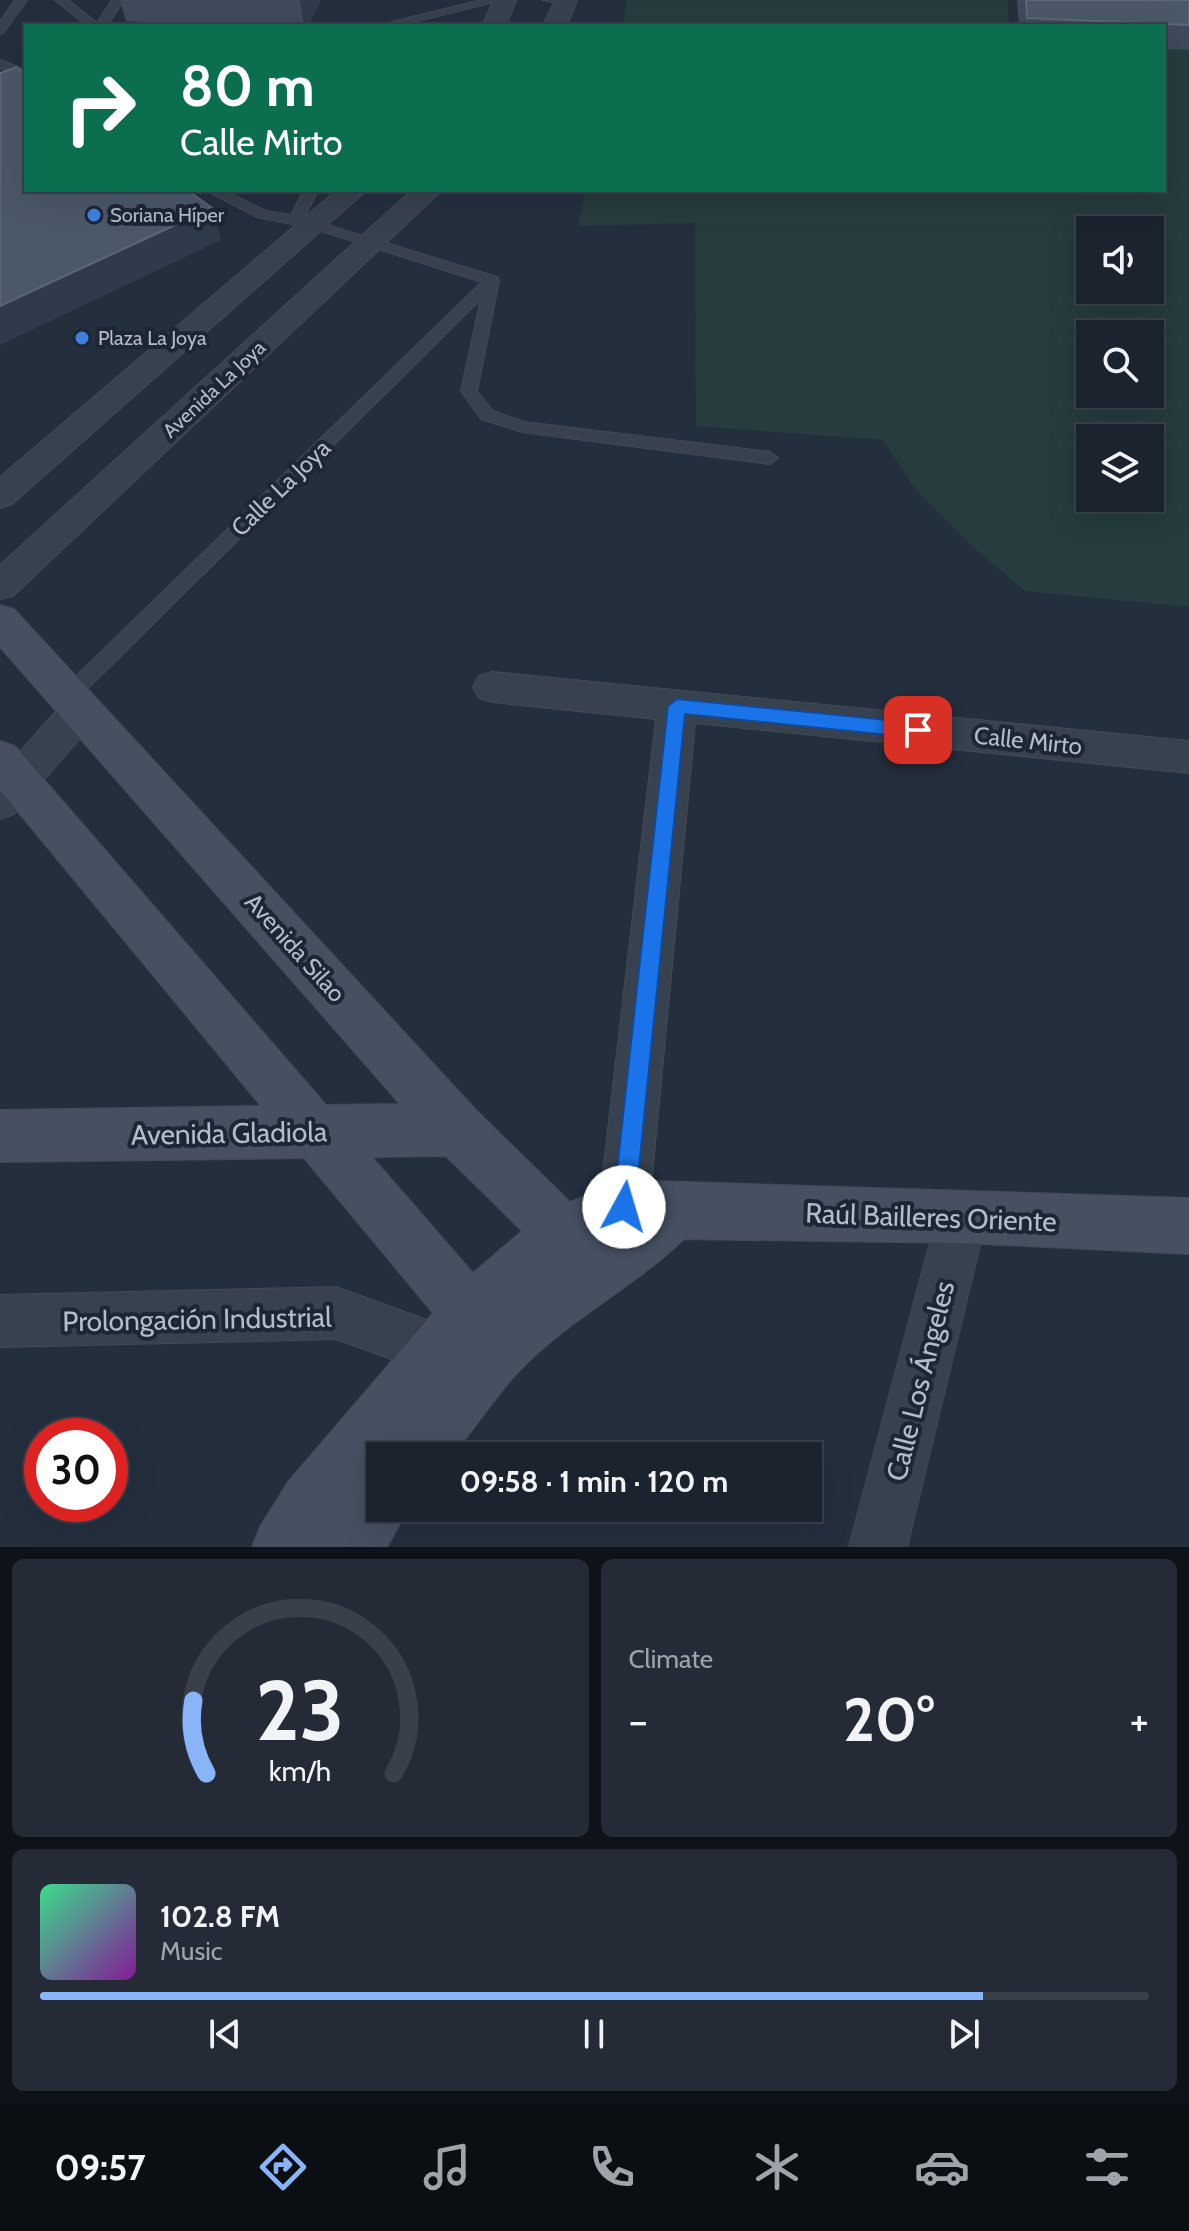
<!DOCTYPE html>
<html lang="en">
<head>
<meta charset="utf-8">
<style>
  :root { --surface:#1b232e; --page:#242b36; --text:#f1f3f6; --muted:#a0a4aa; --line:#39404a; --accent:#8ab4f8 }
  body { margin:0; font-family:Cabin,sans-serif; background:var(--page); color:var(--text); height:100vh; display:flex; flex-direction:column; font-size:30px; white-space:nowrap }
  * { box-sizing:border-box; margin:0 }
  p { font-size:26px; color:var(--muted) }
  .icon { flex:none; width:44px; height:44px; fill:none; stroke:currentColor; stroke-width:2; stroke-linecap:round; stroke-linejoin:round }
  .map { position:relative; height:1547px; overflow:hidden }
  .drawer { display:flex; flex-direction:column; gap:12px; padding:12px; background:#0f1319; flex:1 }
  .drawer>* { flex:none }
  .hud { position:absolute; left:24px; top:24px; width:1142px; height:168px; border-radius:0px; box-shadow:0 8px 32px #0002,0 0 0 2px var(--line); background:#0b6e4f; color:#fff; overflow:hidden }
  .buttons { position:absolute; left:1076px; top:216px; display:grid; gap:16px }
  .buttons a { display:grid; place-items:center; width:88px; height:88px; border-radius:0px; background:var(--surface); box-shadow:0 8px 32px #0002,0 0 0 2px var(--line); font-size:40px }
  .speed { position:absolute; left:24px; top:1418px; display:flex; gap:16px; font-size:40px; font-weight:700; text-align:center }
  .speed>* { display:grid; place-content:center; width:104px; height:104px; border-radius:50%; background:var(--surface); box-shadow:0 8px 32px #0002,0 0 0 2px var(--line); line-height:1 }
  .speed .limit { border:12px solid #d22; background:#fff; color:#111 }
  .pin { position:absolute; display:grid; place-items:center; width:68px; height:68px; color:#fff; margin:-34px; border-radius:16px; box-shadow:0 4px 12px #0006 }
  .me { position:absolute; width:88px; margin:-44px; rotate:6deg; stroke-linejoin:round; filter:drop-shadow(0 0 6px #0008) }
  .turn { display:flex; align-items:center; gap:28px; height:168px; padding:0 24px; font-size:36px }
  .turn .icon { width:104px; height:104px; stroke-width:2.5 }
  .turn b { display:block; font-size:56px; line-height:68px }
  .big { font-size:60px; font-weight:700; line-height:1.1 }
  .drawer .widget { flex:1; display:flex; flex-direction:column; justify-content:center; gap:12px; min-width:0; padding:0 28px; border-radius:12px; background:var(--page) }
  .drawer .dial { align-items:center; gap:0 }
  .dial svg { height:208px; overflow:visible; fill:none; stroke:var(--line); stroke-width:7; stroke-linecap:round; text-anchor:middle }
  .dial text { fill:var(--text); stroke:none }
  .song { display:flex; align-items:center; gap:24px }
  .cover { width:96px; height:96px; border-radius:12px; background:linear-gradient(135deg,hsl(150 70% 55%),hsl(290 70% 35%)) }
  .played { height:8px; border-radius:4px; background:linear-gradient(90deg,var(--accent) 85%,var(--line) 85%) }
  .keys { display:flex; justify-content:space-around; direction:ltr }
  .heat { display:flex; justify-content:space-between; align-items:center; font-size:44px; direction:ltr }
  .drawer .tiles { flex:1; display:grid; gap:12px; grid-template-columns:1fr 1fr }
  .widget:last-child { grid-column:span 2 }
  .trip { position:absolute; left:366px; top:1442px; width:456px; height:80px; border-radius:0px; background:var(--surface); box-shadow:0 8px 32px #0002,0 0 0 2px var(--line); font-weight:700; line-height:80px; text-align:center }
  .menu { display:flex; height:128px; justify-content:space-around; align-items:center; background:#0b0e12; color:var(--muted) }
  .menu .icon { width:56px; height:56px }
  .menu .active { color:var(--accent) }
  .menu b { font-size:36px; color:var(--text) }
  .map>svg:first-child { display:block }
</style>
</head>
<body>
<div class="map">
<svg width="1189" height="1547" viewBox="0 0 1189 1547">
  <rect width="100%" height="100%" fill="#242f3e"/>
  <!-- green -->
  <path fill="#263c3f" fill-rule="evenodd" d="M627,0H1008L1009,26H622Z
    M1164,49L1189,50V607L1025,591L973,547L915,489L883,440L696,426L695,223L578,226L586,190H1164ZM1090,230H1150V290H1090ZM1090,334H1150V394H1090ZM1090,438H1150V498H1090Z"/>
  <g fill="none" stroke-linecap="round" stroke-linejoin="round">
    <!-- lane casing -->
    <g stroke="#414a57" stroke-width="2">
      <path id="lane" d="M15,0H27L4,32L0,34V22Z
        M55,0H68L97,23L112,0H124L107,26H87Z
        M481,0H502L397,26H376Z
        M542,0H570L571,1L565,4Z
        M0,60L26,70V78L0,68Z
        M205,190H223L266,211L291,215L304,190H318L304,218L497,277L499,280L477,391L493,411L524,422L770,452L778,458L770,464L522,432L481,419L461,391L481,299L76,700H62L59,695L62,690L482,282L312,228L257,217Z"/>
    </g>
    <!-- street casing -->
    <g stroke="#414a57" stroke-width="2">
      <path id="street" d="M494,0H516L506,26H482Z
        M555,0H577L567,26H543Z
        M337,190H367L12,504L0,508V477Z
        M412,190H442L13,596L0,599V565Z
        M492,672L1189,741V773L695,723L649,1207L656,1234L649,1252L631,1259L613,1252L599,1207L656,719L492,702L479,698L473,687L479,676Z
        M82,693L96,698L101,709L96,720L14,814L0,819V774L68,698Z
        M962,1191L980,1198L987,1216L907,1547H849L937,1216L944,1198Z
        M336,1287L457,1331L476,1345L484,1364L476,1383L457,1391L438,1383L422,1370L336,1339L0,1347V1295Z"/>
    </g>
    <!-- secondary casing -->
    <g stroke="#414a57" stroke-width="2">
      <path id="secondary" d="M0,605L14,609L476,1110L570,1202L624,1180L1189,1198V1254L962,1243L684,1239C634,1287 570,1319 521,1369C496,1395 475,1428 452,1456H380V1467L374,1475L380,1472V1508H409L387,1547H252L261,1525L288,1482L433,1313L304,1158L0,1162V1110L261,1106L0,790V741L15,746L326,1105L400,1104L0,647ZM446,1156L522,1231L473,1273L372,1157Z"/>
    </g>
    <!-- lane -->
    <use href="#lane" fill="#38414e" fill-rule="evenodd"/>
    <!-- street -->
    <use href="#street" fill="#38414e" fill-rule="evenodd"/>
    <!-- secondary -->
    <use href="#secondary" fill="#465061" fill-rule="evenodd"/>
  </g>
  <!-- wall -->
  <path fill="#3f4b5c" d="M120,0H321L308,26H215L126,21Z
    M1017,0H1189V50L1164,49V26H1019Z"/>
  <!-- shaded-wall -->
  <path fill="#2f3b4b" d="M300,0H321L308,26H304Z
    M212,208L221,240L0,345V306Z"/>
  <!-- building -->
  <path fill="#4b5868" stroke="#5c6777" stroke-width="2" d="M1026,0H1189V25L1027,18Z
    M16,67L26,74V190H187L212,208L0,306V73Z"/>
  <!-- route -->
  <path fill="#1a73e8" stroke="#114b97" stroke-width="2" d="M677,699L918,723L926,730L918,738L685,714L635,1207L632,1215L624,1218L616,1215L613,1207L668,706Z"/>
  <!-- markers -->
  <g fill="#3f7fe0" stroke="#1d2633" stroke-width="3">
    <circle cx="94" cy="215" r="8"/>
    <circle cx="82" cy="338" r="8"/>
  </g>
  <g text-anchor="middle" stroke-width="8" stroke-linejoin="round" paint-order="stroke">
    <!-- far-poi labels -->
    <g font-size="20" fill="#b4bcc9" stroke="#1d2633" text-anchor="start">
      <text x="110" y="222">Soriana Híper</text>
      <text x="98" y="345">Plaza La Joya</text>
    </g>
    <!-- far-street labels -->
    <g font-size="20" fill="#b4bcc9" stroke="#1d2633">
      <text transform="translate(214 389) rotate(-43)" y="7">Avenida La Joya</text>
    </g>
    <!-- street labels -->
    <g font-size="24" fill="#b4bcc9" stroke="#1d2633">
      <text transform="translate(281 488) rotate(-44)" y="8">Calle La Joya</text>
      <text transform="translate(1028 741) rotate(6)" y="8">Calle Mirto</text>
      <text transform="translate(295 948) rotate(48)" y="8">Avenida Silao</text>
    </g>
    <!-- near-street labels -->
    <g font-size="28" fill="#b4bcc9" stroke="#1d2633">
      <text transform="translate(229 1133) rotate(-1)" y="10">Avenida Gladiola</text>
      <text transform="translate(931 1217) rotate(2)" y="10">Raúl Bailleres Oriente</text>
      <text transform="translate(197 1319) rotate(-1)" y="10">Prolongación Industrial</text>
      <text transform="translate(920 1381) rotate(-76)" y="10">Calle Los Ángeles</text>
    </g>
  </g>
</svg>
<div class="buttons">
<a><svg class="icon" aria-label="sound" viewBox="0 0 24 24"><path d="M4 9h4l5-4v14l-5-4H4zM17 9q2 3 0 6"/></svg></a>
<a><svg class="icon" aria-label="search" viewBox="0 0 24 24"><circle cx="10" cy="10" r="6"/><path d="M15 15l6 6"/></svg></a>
<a><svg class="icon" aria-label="layers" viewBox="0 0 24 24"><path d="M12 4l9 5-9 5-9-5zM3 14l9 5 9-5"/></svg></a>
</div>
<div class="speed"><div class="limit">30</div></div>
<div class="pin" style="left:918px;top:730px;background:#d93025"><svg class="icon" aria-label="arrive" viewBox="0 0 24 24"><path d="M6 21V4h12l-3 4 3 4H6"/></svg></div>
<svg class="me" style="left:624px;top:1207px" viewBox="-20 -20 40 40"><circle r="19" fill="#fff"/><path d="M0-13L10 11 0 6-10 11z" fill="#1a73e8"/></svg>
<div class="trip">09:58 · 1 min · 120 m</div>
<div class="hud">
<div class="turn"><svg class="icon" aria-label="right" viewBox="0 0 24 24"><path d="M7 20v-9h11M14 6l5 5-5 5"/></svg><div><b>80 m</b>Calle Mirto</div></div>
</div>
</div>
<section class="drawer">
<div class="tiles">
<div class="widget dial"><svg viewBox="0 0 100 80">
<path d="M14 69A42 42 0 1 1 86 69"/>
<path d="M14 69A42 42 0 0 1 9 41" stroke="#8ab4f8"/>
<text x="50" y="56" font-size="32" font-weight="700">23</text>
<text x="50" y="72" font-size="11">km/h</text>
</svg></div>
<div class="widget"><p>Climate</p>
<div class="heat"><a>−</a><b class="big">20°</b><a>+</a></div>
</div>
<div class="widget">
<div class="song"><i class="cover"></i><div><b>102.8 FM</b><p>Music</p></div></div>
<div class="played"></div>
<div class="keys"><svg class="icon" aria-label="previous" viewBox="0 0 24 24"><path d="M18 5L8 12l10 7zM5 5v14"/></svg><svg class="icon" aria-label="pause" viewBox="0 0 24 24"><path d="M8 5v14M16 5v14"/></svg><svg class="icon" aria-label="next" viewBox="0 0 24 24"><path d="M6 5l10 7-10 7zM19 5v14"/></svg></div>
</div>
</div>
</section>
<nav class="menu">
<b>09:57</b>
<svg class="icon active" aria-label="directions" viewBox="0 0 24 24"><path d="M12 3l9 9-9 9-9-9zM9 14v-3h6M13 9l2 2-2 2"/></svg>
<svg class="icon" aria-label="music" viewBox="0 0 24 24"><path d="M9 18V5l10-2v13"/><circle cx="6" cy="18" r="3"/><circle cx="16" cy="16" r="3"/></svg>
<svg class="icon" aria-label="phone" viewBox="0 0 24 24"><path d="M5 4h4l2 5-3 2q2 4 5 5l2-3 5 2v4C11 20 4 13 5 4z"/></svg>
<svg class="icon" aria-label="climate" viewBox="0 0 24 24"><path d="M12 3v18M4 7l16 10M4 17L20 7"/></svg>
<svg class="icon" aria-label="car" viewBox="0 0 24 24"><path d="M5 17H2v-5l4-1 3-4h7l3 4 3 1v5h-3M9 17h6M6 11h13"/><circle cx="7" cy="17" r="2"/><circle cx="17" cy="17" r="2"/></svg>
<svg class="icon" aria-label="filters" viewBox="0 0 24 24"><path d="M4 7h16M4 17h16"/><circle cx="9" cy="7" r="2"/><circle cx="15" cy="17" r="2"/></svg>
</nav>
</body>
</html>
